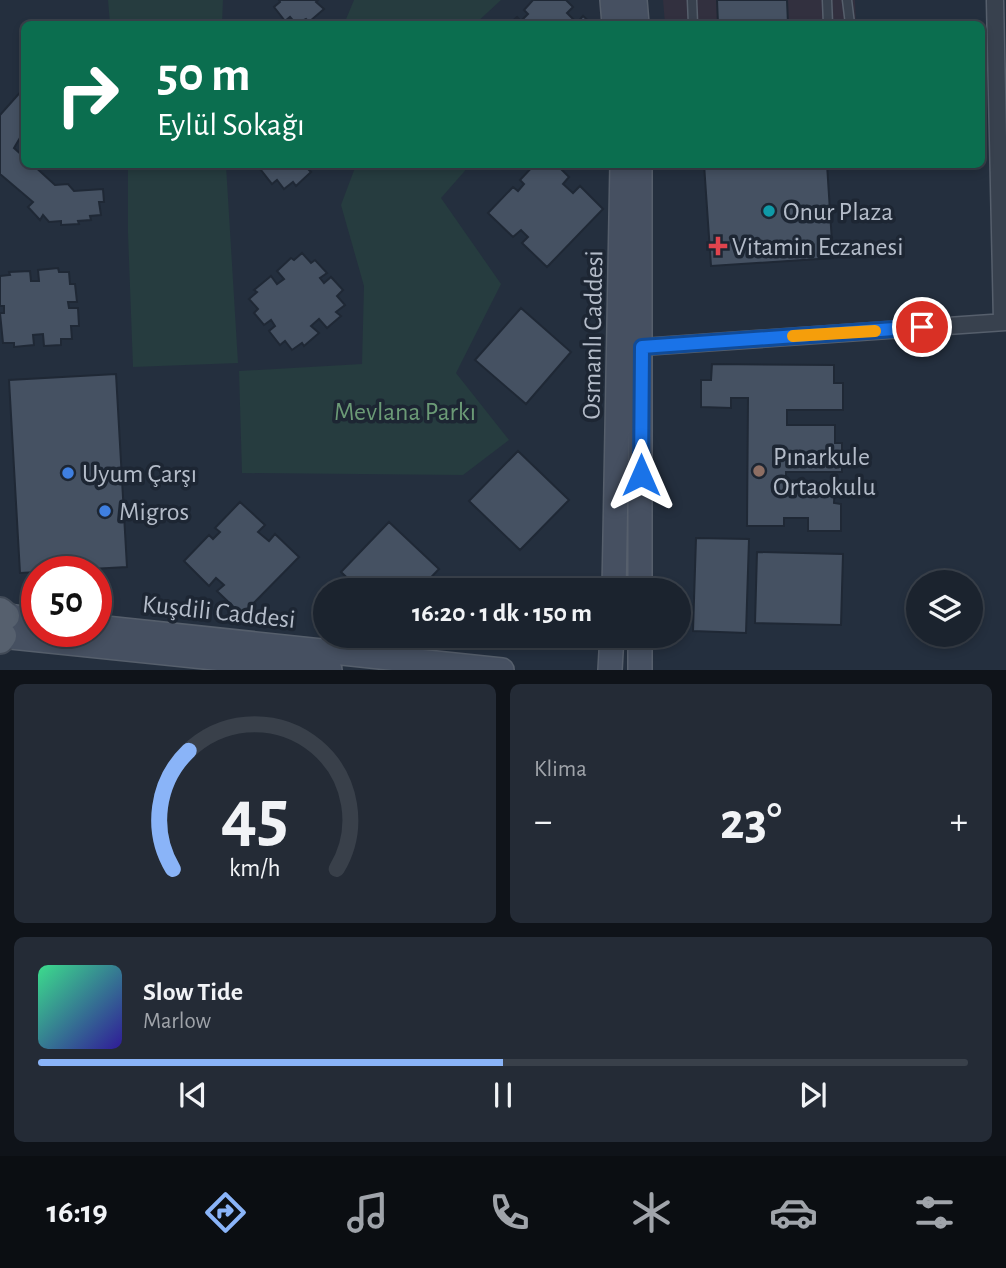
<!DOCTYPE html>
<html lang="tr">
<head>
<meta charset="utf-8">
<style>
  :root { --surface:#1b232e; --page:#242b36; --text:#f1f3f6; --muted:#a0a4aa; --line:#39404a; --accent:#8ab4f8 }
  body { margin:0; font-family:"Alegreya Sans",sans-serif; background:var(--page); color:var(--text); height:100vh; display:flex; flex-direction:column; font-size:26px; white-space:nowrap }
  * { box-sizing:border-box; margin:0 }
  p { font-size:23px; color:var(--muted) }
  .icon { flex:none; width:38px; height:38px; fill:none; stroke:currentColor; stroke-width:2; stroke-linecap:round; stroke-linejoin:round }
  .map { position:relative; height:670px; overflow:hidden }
  .details { display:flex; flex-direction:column; gap:14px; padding:14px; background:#0f1319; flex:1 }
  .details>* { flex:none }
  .hud { position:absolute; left:21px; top:21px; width:964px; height:147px; border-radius:10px; box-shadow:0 4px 10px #0003,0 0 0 2px var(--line); background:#0b6e4f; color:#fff; overflow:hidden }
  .buttons { position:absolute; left:906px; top:570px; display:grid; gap:14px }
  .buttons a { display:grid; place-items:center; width:77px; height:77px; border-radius:50%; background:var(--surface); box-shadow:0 4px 10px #0003,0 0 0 2px var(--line); font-size:35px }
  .speed { position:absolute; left:21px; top:556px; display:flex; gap:14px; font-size:35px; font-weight:700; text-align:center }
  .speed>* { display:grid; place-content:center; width:91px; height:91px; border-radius:50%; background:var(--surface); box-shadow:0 4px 10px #0003,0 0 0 2px var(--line); line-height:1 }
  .speed .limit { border:10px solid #d22; background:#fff; color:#111 }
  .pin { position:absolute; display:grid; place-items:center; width:60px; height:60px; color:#fff; margin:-30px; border:4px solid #fff; border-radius:50%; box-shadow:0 2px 7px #0007 }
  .me { position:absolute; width:77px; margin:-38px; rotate:0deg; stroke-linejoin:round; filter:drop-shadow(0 0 5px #0008) }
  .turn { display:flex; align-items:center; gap:24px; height:147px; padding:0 21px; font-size:32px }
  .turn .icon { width:91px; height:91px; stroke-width:2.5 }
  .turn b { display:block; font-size:49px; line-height:60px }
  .big { font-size:52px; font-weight:700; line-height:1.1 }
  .details .card { flex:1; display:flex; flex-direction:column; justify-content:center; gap:10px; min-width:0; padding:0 24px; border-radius:10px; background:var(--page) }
  .details .dial { align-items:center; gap:0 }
  .dial svg { height:182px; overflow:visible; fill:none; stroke:var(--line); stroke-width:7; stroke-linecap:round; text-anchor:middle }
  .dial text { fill:var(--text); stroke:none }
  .song { display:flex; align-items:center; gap:21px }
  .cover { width:84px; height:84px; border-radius:10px; background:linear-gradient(135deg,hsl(150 70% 55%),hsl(250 70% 35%)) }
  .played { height:7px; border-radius:4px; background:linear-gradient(90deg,var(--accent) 50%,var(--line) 50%) }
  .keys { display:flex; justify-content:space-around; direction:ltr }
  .heat { display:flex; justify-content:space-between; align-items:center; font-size:38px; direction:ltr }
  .details .tiles { flex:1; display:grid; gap:14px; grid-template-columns:1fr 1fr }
  .card:last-child { grid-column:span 2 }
  .trip { position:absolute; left:313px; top:578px; width:378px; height:70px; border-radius:35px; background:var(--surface); box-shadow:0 4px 10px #0003,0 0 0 2px var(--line); font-weight:700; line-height:70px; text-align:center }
  .dock { display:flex; height:112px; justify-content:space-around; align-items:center; background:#0b0e12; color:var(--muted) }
  .dock .icon { width:49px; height:49px }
  .dock .selected { color:var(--accent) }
  .dock b { font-size:32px; color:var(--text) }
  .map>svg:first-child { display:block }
</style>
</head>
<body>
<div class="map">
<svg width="1006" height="670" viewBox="0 0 1006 670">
  <rect width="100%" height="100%" fill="#242f3e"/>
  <!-- medical -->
  <path fill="#32303f" d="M663,0H855L856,24H665Z"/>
  <!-- green -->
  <path fill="#263c3f" d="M108,0H223L222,24H110Z
    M354,0H501L475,24H344Z
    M128,165H226L238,363L133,367L128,233Z
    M356,165H470L441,198L501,284L456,373L509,440L463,475L242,473L239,371L362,364L364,286L341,205Z"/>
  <!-- building -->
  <path fill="#455162" stroke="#1f2835" stroke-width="2" d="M279,0H318L316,2L324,9L309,22L306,19L296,24L290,17L285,21L274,7L280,2Z
    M533,0H566L573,7L567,13L577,23L583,16L592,24H509L517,17L521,21L528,14L524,10Z
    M717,0H787L788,24H718Z
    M24,88V131L14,148L24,157V164H32L55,185L68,184L74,191L103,189L104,202H99L101,215L90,216L91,220L78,221L79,224L61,225V221L49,222L43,215L40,220L28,207L33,202L0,174V115Z
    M303,164L311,172L296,186L293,182L284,189L277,180L272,184L261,170L267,164Z
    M535,164H556L569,177L563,184L573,193L580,186L603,209L547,267L522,243L528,237L521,230L513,237L488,213L513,187L518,191L524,184L520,180Z
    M704,164H827L833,258L711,266Z
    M302,253L311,263L315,260L327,273L320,278L324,283L331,277L343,290L337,296L345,305L336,312L341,316L327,328L319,319L311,326L319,333L304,346L302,343L292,350L285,341L280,345L269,331L275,326L271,320L264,325L254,313L258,309L249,299L257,292L254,290L271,276L277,284L284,279L277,271L291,258L294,260Z
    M58,268L59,272H69L70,284H75L77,302H68L69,308H78L79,326H71L72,339H61V345L44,346L43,334L33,335L34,345L14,347V343H3L0,313H4V306H0V276L10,275L9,272L30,271L31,281H39L38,270Z
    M521,308L571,352L526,404L475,360Z
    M712,364L834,365V383H843V410H787V425H835V443H842V472H786V485H835L834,503L841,504V531H808V518H784V526H747L748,398H731V408L701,407V380H711Z
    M116,374L127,567L20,573L9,380Z
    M518,451L569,500L520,550L469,501Z
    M240,502L265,525L258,532L269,541L275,534L299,557L242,615L217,591L224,585L216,578L209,586L184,561L209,535L213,539L220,532L215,528Z
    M389,522L439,569L419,590H360L341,572Z
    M696,538L749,539L746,633L693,631Z
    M757,552L843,554L841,625L755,623Z"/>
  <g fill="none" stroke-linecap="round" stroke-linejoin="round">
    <!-- lane casing -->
    <g stroke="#565f6c" stroke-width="11">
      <path id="lane" d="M692,0L693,24
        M827,0L828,24
        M847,0L850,24"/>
    </g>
    <!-- street casing -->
    <g stroke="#565f6c" stroke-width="19">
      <path id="street" d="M995,1L1002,322
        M642,347L1006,322"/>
    </g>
    <!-- secondary casing -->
    <g stroke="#565f6c" stroke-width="26">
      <path id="secondary" d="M612,0L614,24
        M635,0L637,24
        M614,590L622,164
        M640,590V164
        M0,615L37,620
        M96,627L502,670
        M640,635V670
        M0,636L330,670
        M610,670L612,635"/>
    </g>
    <!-- primary casing -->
    <g stroke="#414a57" stroke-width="30">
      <path id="primary" d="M0,611L6,616
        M0,640L3,636"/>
    </g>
    <!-- lane -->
    <use href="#lane" stroke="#38414e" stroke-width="8"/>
    <!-- street -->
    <use href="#street" stroke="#38414e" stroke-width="16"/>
    <!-- secondary -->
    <use href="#secondary" stroke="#465061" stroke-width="23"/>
    <!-- primary -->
    <use href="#primary" stroke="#56606e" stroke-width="26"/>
  </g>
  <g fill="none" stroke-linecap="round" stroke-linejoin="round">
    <!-- route casing -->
    <g stroke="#114b97" stroke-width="18">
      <path id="route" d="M641,475L642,347L922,327"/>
    </g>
    <!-- route -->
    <use href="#route" stroke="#1a73e8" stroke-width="12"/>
    <!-- slow -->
    <path stroke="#f59e0b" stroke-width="12" d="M793,336L875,331"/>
  </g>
  <!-- markers -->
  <circle fill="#0f9aa8" stroke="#1d2633" stroke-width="2.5" cx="769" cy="211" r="7"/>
  <path fill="#e0444e" stroke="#1d2633" stroke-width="2.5" d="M714.5 235.5h7v7h7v7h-7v7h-7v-7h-7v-7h7z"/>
  <circle fill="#8d6e63" stroke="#1d2633" stroke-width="2.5" cx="759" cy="471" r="7"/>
  <g fill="#3f7fe0" stroke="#1d2633" stroke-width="2.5">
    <circle cx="68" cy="473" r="7"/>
    <circle cx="105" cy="511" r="7"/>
  </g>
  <g text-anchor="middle" stroke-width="7" stroke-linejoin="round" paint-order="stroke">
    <!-- poi labels -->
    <g font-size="26" fill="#b4bcc9" stroke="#1d2633" text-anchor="start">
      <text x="783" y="220">Onur Plaza</text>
      <text x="732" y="255">Vitamin Eczanesi</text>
      <text x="773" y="465">Pınarkule<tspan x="773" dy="30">Ortaokulu</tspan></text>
      <text x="82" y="482">Uyum Çarşı</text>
      <text x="119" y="520">Migros</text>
    </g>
    <!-- street labels -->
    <g font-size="26" fill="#b4bcc9" stroke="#1d2633">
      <text transform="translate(592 335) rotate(-89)" y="9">Osmanlı Caddesi</text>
      <text transform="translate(219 611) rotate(6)" y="9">Kuşdili Caddesi</text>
    </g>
    <!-- park labels -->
    <g font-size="26" fill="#6b9a76" stroke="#1d2633">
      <text x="405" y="420">Mevlana Parkı</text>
    </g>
  </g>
</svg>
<div class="buttons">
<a><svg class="icon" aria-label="layers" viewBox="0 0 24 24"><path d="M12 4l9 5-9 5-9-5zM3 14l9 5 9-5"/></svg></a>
</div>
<div class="speed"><div class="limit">50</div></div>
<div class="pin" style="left:922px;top:327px;background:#d93025"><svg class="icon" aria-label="arrive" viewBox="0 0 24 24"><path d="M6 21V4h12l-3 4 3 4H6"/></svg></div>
<svg class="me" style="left:641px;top:475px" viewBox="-20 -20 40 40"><path d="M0-17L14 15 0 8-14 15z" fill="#1a73e8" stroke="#fff" stroke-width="4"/></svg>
<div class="trip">16:20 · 1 dk · 150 m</div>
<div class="hud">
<div class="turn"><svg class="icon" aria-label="right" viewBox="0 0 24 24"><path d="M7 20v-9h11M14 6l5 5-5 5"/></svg><div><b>50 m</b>Eylül Sokağı</div></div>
</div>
</div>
<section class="details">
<div class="tiles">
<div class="card dial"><svg viewBox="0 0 100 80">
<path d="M14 69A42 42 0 1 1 86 69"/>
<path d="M14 69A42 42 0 0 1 21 17" stroke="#8ab4f8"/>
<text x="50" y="56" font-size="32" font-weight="700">45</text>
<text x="50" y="72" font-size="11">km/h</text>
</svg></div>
<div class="card"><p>Klima</p>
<div class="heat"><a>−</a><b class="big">23°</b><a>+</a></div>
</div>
<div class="card">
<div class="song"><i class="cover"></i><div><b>Slow Tide</b><p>Marlow</p></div></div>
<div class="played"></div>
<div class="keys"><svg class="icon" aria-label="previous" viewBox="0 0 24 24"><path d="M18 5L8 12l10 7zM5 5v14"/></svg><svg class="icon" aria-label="pause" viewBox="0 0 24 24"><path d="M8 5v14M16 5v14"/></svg><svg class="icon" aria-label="next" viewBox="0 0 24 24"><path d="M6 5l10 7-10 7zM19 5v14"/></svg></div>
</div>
</div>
</section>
<nav class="dock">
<b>16:19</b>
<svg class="icon selected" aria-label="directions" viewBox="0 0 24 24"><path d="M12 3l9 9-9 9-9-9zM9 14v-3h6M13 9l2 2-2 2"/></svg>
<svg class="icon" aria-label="music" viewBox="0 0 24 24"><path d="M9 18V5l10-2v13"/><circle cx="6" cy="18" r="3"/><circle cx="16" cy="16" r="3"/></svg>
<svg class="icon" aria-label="phone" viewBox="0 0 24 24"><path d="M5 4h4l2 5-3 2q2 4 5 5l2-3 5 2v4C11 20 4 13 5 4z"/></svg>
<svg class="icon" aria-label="climate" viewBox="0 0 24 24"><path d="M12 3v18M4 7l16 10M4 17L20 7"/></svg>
<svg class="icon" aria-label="car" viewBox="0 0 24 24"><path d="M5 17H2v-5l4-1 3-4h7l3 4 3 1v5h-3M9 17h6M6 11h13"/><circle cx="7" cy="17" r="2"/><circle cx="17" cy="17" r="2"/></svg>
<svg class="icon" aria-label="filters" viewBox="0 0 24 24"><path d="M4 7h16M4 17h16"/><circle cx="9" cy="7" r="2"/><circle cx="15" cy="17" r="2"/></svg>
</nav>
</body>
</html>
